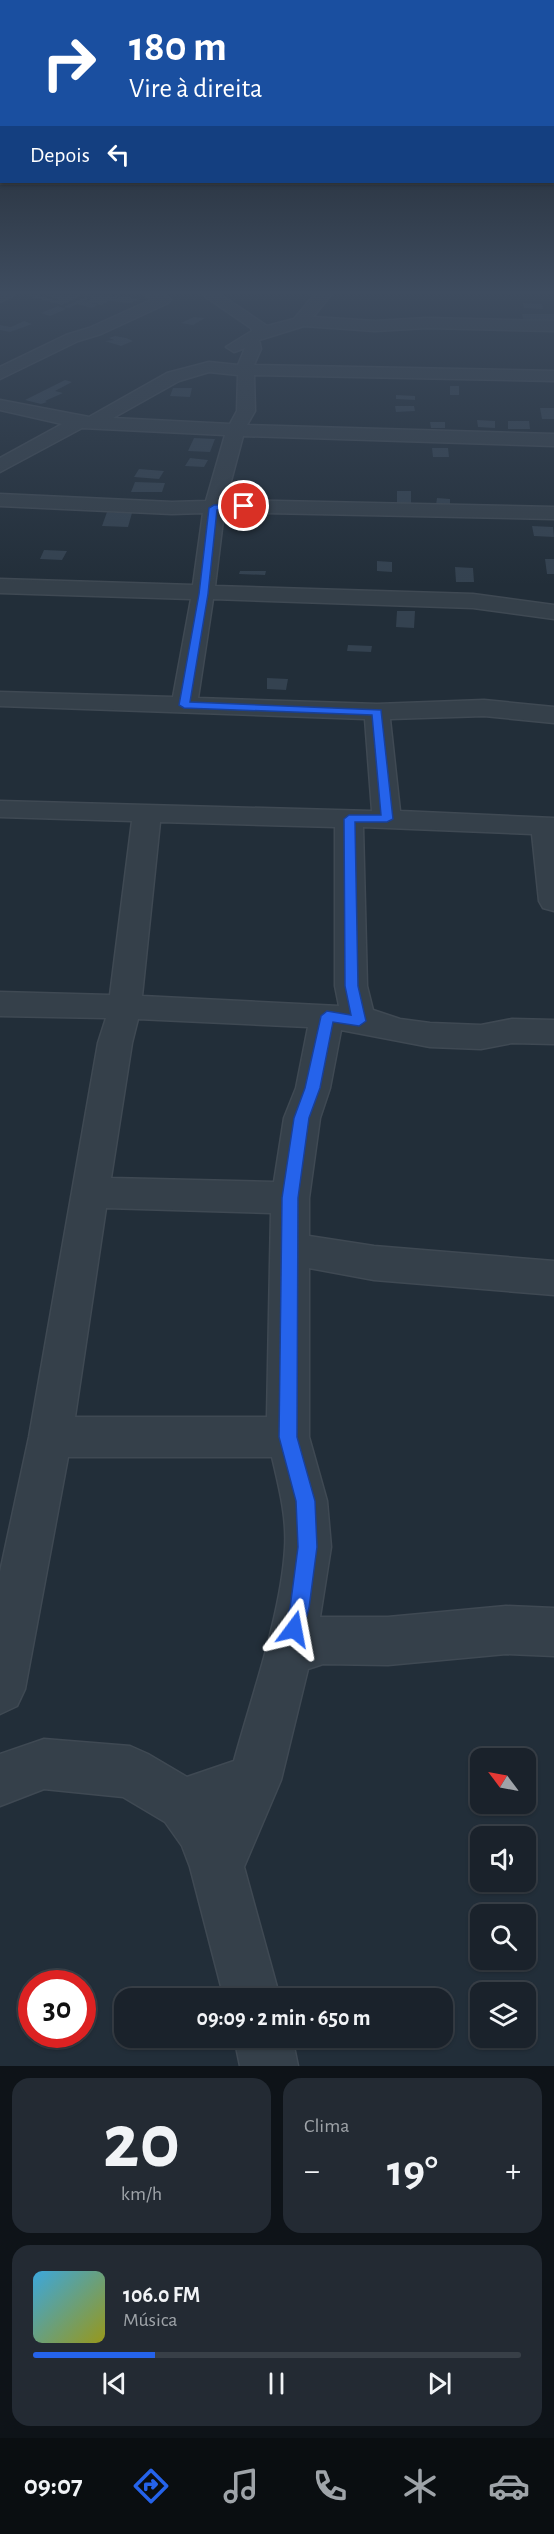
<!DOCTYPE html>
<html lang="pt">
<head>
<meta charset="utf-8">
<style>
  :root { --surface:#1a222b; --page:#232a33; --text:#f1f3f6; --muted:#9fa4a9; --line:#383f47; --accent:#2563eb }
  body { margin:0; font-family:"Alegreya Sans",sans-serif; background:var(--page); color:var(--text); height:100vh; display:flex; flex-direction:column; font-size:22px; white-space:nowrap }
  * { box-sizing:border-box; margin:0 }
  p { font-size:20px; color:var(--muted) }
  .icon { flex:none; width:33px; height:33px; fill:none; stroke:currentColor; stroke-width:2; stroke-linecap:round; stroke-linejoin:round }
  .map { position:relative; height:2066px; overflow:hidden }
  .side { display:flex; flex-direction:column; gap:12px; padding:12px; background:#0e1318; flex:1 }
  .side>* { flex:none }
  .top-card { position:absolute; left:0px; top:0px; width:555px; height:183px; box-shadow:0 2px 4px #0004,0 0 0 2px var(--line); background:#1a4fa0; color:#fff; overflow:hidden }
  .needle { width:39px; rotate:302deg }
  .controls { position:absolute; left:470px; top:1748px; display:grid; gap:12px }
  .controls a { display:grid; place-items:center; width:66px; height:66px; border-radius:12px; background:var(--surface); box-shadow:0 2px 4px #0004,0 0 0 2px var(--line); font-size:30px }
  .speed { position:absolute; left:18px; top:1970px; display:flex; gap:12px; font-size:30px; font-weight:700; text-align:center }
  .speed>* { display:grid; place-content:center; width:78px; height:78px; border-radius:50%; background:var(--surface); box-shadow:0 2px 4px #0004,0 0 0 2px var(--line); line-height:1 }
  .speed .limit { border:9px solid #d22; background:#fff; color:#111 }
  .pin { position:absolute; display:grid; place-items:center; width:51px; height:51px; color:#fff; margin:-26px; border:3px solid #fff; border-radius:50%; box-shadow:0 2px 6px #0007 }
  .me { position:absolute; width:66px; margin:-33px; rotate:13deg; stroke-linejoin:round; filter:drop-shadow(0 0 4px #0008) }
  .turn { display:flex; align-items:center; gap:21px; height:126px; padding:0 30px; font-size:27px }
  .turn .icon { width:78px; height:78px; stroke-width:2.5 }
  .turn b { display:block; font-size:42px; line-height:51px }
  .then { display:flex; align-items:center; height:57px; padding:0 30px; background:#0003; gap:12px; font-size:22px }
  .big { font-size:45px; font-weight:600; line-height:1.1 }
  .side .widget { flex:1; display:flex; flex-direction:column; justify-content:center; gap:9px; min-width:0; padding:0 21px; border-radius:18px; background:var(--page) }
  .side .dial { align-items:center; gap:0 }
  .dial b { font-size:78px; line-height:1 }
  .song { display:flex; align-items:center; gap:18px }
  .cover { width:72px; height:72px; border-radius:9px; background:linear-gradient(135deg,hsl(200 70% 55%),hsl(60 70% 35%)) }
  .played { height:6px; border-radius:3px; background:linear-gradient(90deg,var(--accent) 25%,var(--line) 25%) }
  .keys { display:flex; justify-content:space-around; direction:ltr }
  .heat { display:flex; justify-content:space-between; align-items:center; font-size:33px; direction:ltr }
  .side .tiles { flex:1; display:grid; gap:12px; grid-template-columns:1fr 1fr }
  .widget:last-child { grid-column:span 2 }
  .trip { position:absolute; left:114px; top:1988px; width:339px; height:60px; border-radius:18px; background:var(--surface); box-shadow:0 2px 4px #0004,0 0 0 2px var(--line); font-weight:600; line-height:60px; text-align:center }
  .menu { display:flex; height:96px; justify-content:space-around; align-items:center; background:#0a0e11; color:var(--muted) }
  .menu .icon { width:42px; height:42px }
  .menu .current { color:var(--accent) }
  .menu b { font-size:27px; color:var(--text) }
  .map>svg:first-child { display:block }
</style>
</head>
<body>
<div class="map">
<svg width="554" height="2066" viewBox="0 0 554 2066">
  <rect width="100%" height="100%" fill="#222e39"/>
  <!-- building -->
  <path fill="#344250" d="M36,295L55,300L58,299L47,295H82L62,305L28,296Z
    M85,295L119,296L114,299L123,296L139,299L130,303L109,301L101,305L86,301L92,298Z
    M85,297L89,298L81,303L85,301L98,305L92,308L77,304L69,308L64,307Z
    M523,303L542,304L543,309L524,308Z
    M58,306L66,309L50,316L41,313Z
    M522,314H554V321H524Z
    M194,317L205,318L193,325L181,323Z
    M24,321L32,324L10,332L0,330V325L11,327Z
    M115,336L126,338L133,341L121,346L105,341L114,340L109,338Z
    M65,380L72,382L55,391L63,393L45,401L47,402L41,404L25,400Z
    M450,386H459V395H450Z
    M173,388H192L190,397L170,396Z
    M396,395L415,396V400L396,399Z
    M395,406H414L415,411L396,412Z
    M540,408H554V419H542Z
    M477,420L495,421V428L478,427Z
    M508,421H529L530,429H508Z
    M430,422H445V428H431Z
    M194,438L215,439L210,452L188,451Z
    M432,448H448L449,457H433Z
    M190,458L208,460L204,467L185,466Z
    M139,469L164,471L159,479L134,477Z
    M135,482L165,483L162,492H131Z
    M397,491H411V504H397Z
    M437,498L450,499V506L436,505Z
    M107,512L132,513L128,527L102,526Z
    M532,526L553,527L554,537L534,536Z
    M44,550L67,551L62,560L40,559Z
    M545,559H554V574H547Z
    M377,561L392,562V572L377,571Z
    M455,567L473,568L474,582H456Z
    M240,571H266L265,575L239,574Z
    M397,611H415L414,628L396,627Z
    M348,645L372,646L371,652L347,651Z
    M267,678L288,679L286,690L267,689Z"/>
  <g fill="none" stroke-linecap="round" stroke-linejoin="round">
    <!-- minor casing -->
    <g stroke="#3f4953" stroke-width="3">
      <path id="minor" d="M0,295H14L0,302Z
        M145,295H165L171,300L168,303L101,334L78,341L0,379V367L66,335L89,328L151,300Z
        M203,295H221L267,326L294,319L314,295H331L313,317L375,321L427,318L554,321V331L427,328L375,331L304,326L259,340L261,349L254,365L554,371V381L254,375L255,411L247,425L554,434V446L243,436L226,500L554,507V519L224,512L215,586L473,594L554,605V619L473,608L213,599L198,698L377,704L484,700L554,707V723L484,716L390,719L400,811L554,818V911L543,908L539,901L532,834L363,827L367,986L373,1010L400,1019L430,1023L481,1025L512,1019L554,1020V1044L512,1043L481,1049L430,1047L341,1030L330,1088L320,1118L309,1198V1236L374,1246L554,1261V1295L374,1280L309,1268V1437L327,1501L331,1547L320,1617H388L506,1606L554,1608V1656L506,1654L388,1665L323,1664L308,1669L281,1780L244,1867L280,1998H224L190,1867L182,1846L165,1822L123,1797L44,1789L0,1806V1754L44,1739L130,1746L148,1754L187,1777L234,1761C252,1695 281,1615 285,1548C287,1517 279,1487 272,1457H68L25,1689L17,1706L0,1714V1572L29,1437L98,1043L106,1018L0,1016V992L110,995L132,821L0,817V801L372,811L365,719L0,706V692L173,697L191,599L0,593V579L193,585L203,513L172,514L0,506V494L172,502L206,501L225,435L82,428L0,472V458L62,424L0,410V400L89,417L167,373L209,362L238,365L245,348L234,352L226,347L252,331L251,328ZM209,372L238,375L237,411L230,424L113,418L179,381ZM160,822L335,827V986L339,1006L142,996ZM138,1019L308,1027L296,1088L284,1118L274,1182L111,1178L132,1043ZM106,1208L271,1213L267,1417H75Z
        M234,2037H292L298,2066H240Z"/>
    </g>
    <!-- minor -->
    <use href="#minor" fill="#35404a" fill-rule="evenodd"/>
  </g>
  <!-- sky -->
  <linearGradient id="sky" x2="0" y2="1"><stop stop-color="#13191f"/><stop offset="0.5" stop-color="#3e4c5f"/><stop offset="1" stop-color="#3e4c5f" stop-opacity="0"/></linearGradient>
  <rect width="554" height="585" fill="url(#sky)"/>
  <!-- route -->
  <path fill="#2563eb" stroke="#184099" stroke-width="1.5" d="M214,505L244,504L249,506L244,509L217,510L208,594L190,702L381,710L393,819L387,822H355L358,986L366,1021L359,1026L333,1022L320,1088L309,1118L298,1198L297,1437L315,1501L317,1547L309,1608L301,1636L294,1639L287,1636L284,1629L290,1608L298,1547L296,1501L279,1437L282,1198L294,1118L305,1088L321,1016L327,1011L351,1015L345,986L344,819L349,815H381L372,715L184,708L179,705L199,594L209,508Z"/>
</svg>
<div class="controls">
<a><svg class="needle" viewBox="-14 -14 28 28"><path d="M0-13l5 13h-10z" fill="#e53935"/><path d="M0 13l5-13h-10z" fill="#9fa4a9"/></svg></a>
<a><svg class="icon" aria-label="sound" viewBox="0 0 24 24"><path d="M4 9h4l5-4v14l-5-4H4zM17 9q2 3 0 6"/></svg></a>
<a><svg class="icon" aria-label="search" viewBox="0 0 24 24"><circle cx="10" cy="10" r="6"/><path d="M15 15l6 6"/></svg></a>
<a><svg class="icon" aria-label="layers" viewBox="0 0 24 24"><path d="M12 4l9 5-9 5-9-5zM3 14l9 5 9-5"/></svg></a>
</div>
<div class="speed"><div class="limit">30</div></div>
<div class="pin" style="left:244px;top:506px;background:#d93025"><svg class="icon" aria-label="arrive" viewBox="0 0 24 24"><path d="M6 21V4h12l-3 4 3 4H6"/></svg></div>
<svg class="me" style="left:294px;top:1629px" viewBox="-20 -20 40 40"><path d="M0-17L14 15 0 8-14 15z" fill="#2563eb" stroke="#fff" stroke-width="4"/></svg>
<div class="trip">09:09 · 2 min · 650 m</div>
<div class="top-card">
<div class="turn"><svg class="icon" aria-label="right" viewBox="0 0 24 24"><path d="M7 20v-9h11M14 6l5 5-5 5"/></svg><div><b>180 m</b>Vire à direita</div></div>
<div class="then">Depois<svg class="icon" aria-label="left" viewBox="0 0 24 24"><path d="M17 20v-9H6M10 6l-5 5 5 5"/></svg></div>
</div>
</div>
<section class="side">
<div class="tiles">
<div class="widget dial"><b>20</b><p>km/h</p></div>
<div class="widget"><p>Clima</p>
<div class="heat"><a>−</a><b class="big">19°</b><a>+</a></div>
</div>
<div class="widget">
<div class="song"><i class="cover"></i><div><b>106.0 FM</b><p>Música</p></div></div>
<div class="played"></div>
<div class="keys"><svg class="icon" aria-label="previous" viewBox="0 0 24 24"><path d="M18 5L8 12l10 7zM5 5v14"/></svg><svg class="icon" aria-label="pause" viewBox="0 0 24 24"><path d="M8 5v14M16 5v14"/></svg><svg class="icon" aria-label="next" viewBox="0 0 24 24"><path d="M6 5l10 7-10 7zM19 5v14"/></svg></div>
</div>
</div>
</section>
<nav class="menu">
<b>09:07</b>
<svg class="icon current" aria-label="directions" viewBox="0 0 24 24"><path d="M12 3l9 9-9 9-9-9zM9 14v-3h6M13 9l2 2-2 2"/></svg>
<svg class="icon" aria-label="music" viewBox="0 0 24 24"><path d="M9 18V5l10-2v13"/><circle cx="6" cy="18" r="3"/><circle cx="16" cy="16" r="3"/></svg>
<svg class="icon" aria-label="phone" viewBox="0 0 24 24"><path d="M5 4h4l2 5-3 2q2 4 5 5l2-3 5 2v4C11 20 4 13 5 4z"/></svg>
<svg class="icon" aria-label="climate" viewBox="0 0 24 24"><path d="M12 3v18M4 7l16 10M4 17L20 7"/></svg>
<svg class="icon" aria-label="car" viewBox="0 0 24 24"><path d="M5 17H2v-5l4-1 3-4h7l3 4 3 1v5h-3M9 17h6M6 11h13"/><circle cx="7" cy="17" r="2"/><circle cx="17" cy="17" r="2"/></svg>
</nav>
</body>
</html>
